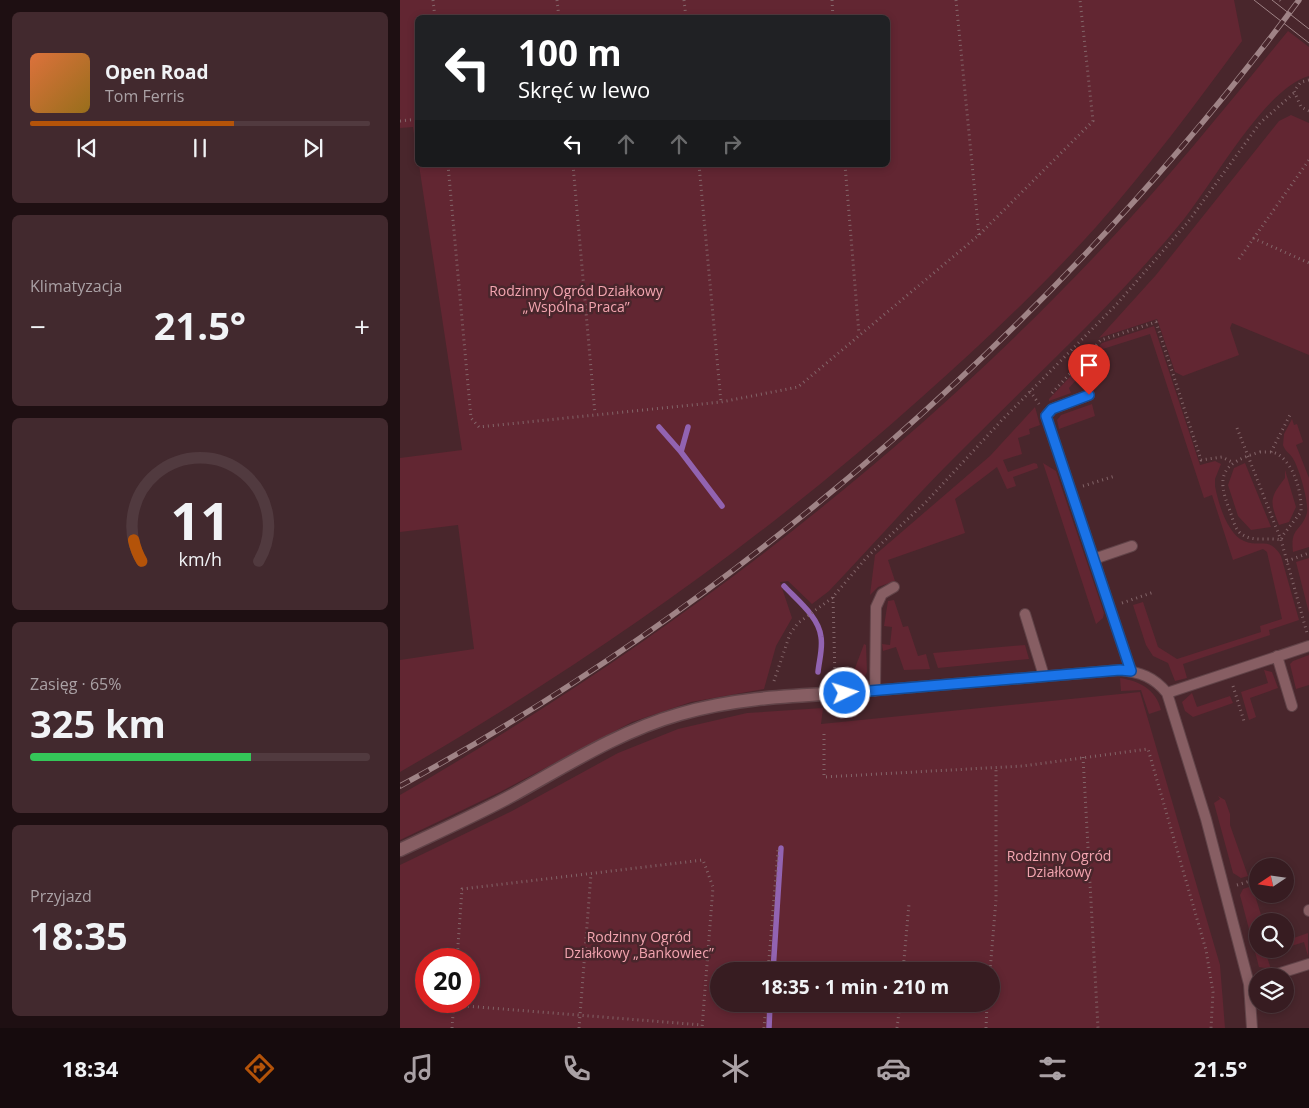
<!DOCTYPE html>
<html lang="pl">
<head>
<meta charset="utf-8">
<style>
  :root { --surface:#371c21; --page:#42292e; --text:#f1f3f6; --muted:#aaa1a5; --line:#513a3f; --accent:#b45309 }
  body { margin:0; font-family:"Open Sans",sans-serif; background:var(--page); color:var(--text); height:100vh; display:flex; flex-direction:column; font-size:19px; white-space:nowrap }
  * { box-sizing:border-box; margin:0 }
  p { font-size:16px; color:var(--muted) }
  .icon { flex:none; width:28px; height:28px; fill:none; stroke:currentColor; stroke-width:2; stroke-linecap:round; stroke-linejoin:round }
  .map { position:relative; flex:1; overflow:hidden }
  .side { display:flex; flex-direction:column; gap:12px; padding:12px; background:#1e0f12; width:400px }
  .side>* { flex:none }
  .guide { position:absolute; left:15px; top:15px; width:475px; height:152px; border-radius:8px; box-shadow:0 2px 8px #0003,0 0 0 1px var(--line); background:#202124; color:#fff; overflow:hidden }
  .needle { width:32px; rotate:257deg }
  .buttons { position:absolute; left:849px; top:858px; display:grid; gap:10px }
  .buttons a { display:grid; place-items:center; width:45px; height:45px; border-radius:50%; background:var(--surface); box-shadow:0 2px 8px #0003,0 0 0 1px var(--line); font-size:25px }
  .speed { position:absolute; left:15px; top:948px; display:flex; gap:10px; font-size:25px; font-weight:700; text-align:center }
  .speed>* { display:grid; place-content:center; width:65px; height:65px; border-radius:50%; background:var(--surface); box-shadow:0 2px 8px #0003,0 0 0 1px var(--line); line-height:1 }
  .speed .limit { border:8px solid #d22; background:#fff; color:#111 }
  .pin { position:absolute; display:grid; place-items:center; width:42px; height:42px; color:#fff; margin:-51px -21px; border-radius:50% 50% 50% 0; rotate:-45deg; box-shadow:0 0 5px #0007 }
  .pin .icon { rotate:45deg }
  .me { position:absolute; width:55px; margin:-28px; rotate:86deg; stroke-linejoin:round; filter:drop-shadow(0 0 4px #0008) }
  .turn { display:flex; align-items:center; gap:18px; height:105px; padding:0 20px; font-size:22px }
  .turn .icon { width:65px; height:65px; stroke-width:2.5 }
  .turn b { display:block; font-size:35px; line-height:42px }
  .lanes { display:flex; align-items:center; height:48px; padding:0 20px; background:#0003; justify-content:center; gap:25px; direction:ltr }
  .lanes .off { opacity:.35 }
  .big { font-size:38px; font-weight:700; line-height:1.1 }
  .side .card { flex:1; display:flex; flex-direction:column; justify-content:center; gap:8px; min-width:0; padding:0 18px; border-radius:8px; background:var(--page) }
  .side .dial { align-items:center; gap:0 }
  .dial svg { height:130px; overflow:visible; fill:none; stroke:var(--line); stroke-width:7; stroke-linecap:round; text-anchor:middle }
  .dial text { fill:var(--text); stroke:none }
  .song { display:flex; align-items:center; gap:15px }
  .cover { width:60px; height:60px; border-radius:8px; background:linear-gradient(135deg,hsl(20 70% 55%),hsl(40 70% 35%)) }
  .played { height:5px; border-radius:2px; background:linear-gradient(90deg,var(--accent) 60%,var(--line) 60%) }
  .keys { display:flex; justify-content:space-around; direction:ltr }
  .heat { display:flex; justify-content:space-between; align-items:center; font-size:28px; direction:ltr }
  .charge { height:8px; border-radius:4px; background:linear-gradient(90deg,#34c759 65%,var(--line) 0) }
  .trip { position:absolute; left:310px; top:962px; width:290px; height:50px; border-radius:25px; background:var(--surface); box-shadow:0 2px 8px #0003,0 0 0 1px var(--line); font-weight:700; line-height:50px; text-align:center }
  .dock { display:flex; height:80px; justify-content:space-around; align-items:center; background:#160b0d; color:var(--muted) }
  .dock .icon { width:35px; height:35px }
  .dock .current { color:var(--accent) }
  .dock b { font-size:22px; color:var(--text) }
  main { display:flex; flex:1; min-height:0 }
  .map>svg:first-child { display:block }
</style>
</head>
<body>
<main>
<section class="side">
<div class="card">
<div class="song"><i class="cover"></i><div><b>Open Road</b><p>Tom Ferris</p></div></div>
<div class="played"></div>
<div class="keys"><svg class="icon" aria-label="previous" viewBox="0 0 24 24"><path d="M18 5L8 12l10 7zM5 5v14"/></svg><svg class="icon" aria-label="pause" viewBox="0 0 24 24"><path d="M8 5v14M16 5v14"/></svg><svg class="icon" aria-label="next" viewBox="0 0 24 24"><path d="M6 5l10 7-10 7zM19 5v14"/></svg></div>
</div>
<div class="card"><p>Klimatyzacja</p>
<div class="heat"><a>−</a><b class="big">21.5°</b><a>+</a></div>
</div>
<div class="card dial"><svg viewBox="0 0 100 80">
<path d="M14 69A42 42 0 1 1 86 69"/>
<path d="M14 69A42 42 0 0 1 9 56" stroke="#b45309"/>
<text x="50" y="56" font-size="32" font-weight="700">11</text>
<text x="50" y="72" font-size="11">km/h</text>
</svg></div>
<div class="card"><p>Zasięg · 65%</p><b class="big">325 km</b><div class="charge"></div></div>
<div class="card"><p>Przyjazd</p><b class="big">18:35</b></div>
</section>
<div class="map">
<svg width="909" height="1028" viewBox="0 0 909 1028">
  <rect width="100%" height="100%" fill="#49262c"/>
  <!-- green -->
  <path fill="#622632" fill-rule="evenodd" d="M0,0H834L842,41C795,105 748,168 696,227C642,287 582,344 522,397C360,542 188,663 0,772V660L74,649L58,525L0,532V458L62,450L19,165H488V18H18L17,156L13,127L0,128Z
    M888,31L909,47V76C866,87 813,183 784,219C715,304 633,378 556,456C512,500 471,547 429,591L412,604L388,581L380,582L392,618L376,646L364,689L291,702L232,722L100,792L0,840V795C262,644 505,460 711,239C773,173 830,102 888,31Z
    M891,115L909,123V355L832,323L830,328L839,355L783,376L775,372L757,319L699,338L756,275L879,121Z
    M754,326L800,465L815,461L821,464L815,479V486C818,502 827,534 844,541C861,548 869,536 881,556L899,620L869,630L870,635L783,664L787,678L775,681L768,663L753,656L746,645L733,605L743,602L758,647L777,659L861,632L860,626L882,619L867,552L863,549L833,560L812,495L804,498L750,334L703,349L669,388L671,393L649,401V399L702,343Z
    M692,404L695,416L659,429L657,420L661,415Z
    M635,407L640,425L629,429L630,434L618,438L622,454L603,460L608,472L634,463L637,464L638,468L613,477L616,486L607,489L597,467L555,499L565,533L488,560L495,581L478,587L470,595L475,555L590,456Z
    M892,419L894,425L897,424L903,442L896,445L909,478V547L893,552C890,527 901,532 907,513C909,502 899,467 892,457C889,453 885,451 883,445L884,434Z
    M643,463L656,471L704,613L703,618L696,624Z
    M845,463L871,527L851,530L838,516L828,485L834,468Z
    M885,470L896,507L889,522L879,525C870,502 869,498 885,478Z
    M909,558V613L896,562Z
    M494,600L503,627L508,626L518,656L526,654L530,669L504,670L496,647L483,651L482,644L490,645L492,627L484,626L488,601Z
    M464,644L466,645L467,672L465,676L451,679Z
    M625,645L629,659L538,668L533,653Z
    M909,655V685L896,689L890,664L893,661Z
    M864,670L872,672L878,688L850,698L856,717L849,720L841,692L868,683Z
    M720,678C739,681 756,689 761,710L749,714L741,690L721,691Z
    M740,692L820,965L825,1028H0V865L112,811L218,753L278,729L347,713L423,708L421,724ZM26,959H69V1001H26ZM319,971H591V1004H319Z
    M792,693L797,707L830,696L833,703L793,717L785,711L782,702Z
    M818,796L825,800L830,814V825L848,876L841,878L833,873L814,803L820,799Z
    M852,886L863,921H858V949H882L866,954L871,969L859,967L840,895L843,889Z
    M908,933V956L904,942L885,948V941Z"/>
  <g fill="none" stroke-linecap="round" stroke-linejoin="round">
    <!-- stream -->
    <path stroke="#9263b1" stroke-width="5.5" d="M259,427L281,452L322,506
      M281,452L288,427
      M384,586C397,600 419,617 421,637C423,648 419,661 418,672
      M373,971L381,848
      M369,1028L370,1004"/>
    <!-- lane casing -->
    <g stroke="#614348" stroke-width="12">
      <path id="lane" d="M689,395L652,409L646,416L731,671
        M694,559L732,546
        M625,614L644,676
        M877,656L892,706
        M475,691L476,607L482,594L494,587
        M445,693L720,670C740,672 754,677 767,693L806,819L849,984L852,1028
        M767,693L909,646
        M909,910V911
        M871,976L909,964"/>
    </g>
    <!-- street casing -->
    <g stroke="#614348" stroke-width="15">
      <path id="street" d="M0,850C38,832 76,815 113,795C167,765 220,731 280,714C334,698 389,696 445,693"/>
    </g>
    <!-- path -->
    <path stroke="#836569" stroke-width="3" stroke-dasharray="1 4" stroke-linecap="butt" d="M33,0L35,18
      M157,0L159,18
      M284,0L286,18
      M432,0L433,18
      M556,0L579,235
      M880,0L883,3
      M909,80L901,82L894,91L901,107L909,111
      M0,121L18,119
      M48,165L71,418L79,427L321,402L398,387L579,235L693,121L680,0
      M173,165L195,414
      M299,165L321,402
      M445,165L459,334
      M853,238L909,263
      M839,259L909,160
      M630,391L639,404
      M652,393L701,340L756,322L801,460L822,457L832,462
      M837,428L881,540L907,633
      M860,452C866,452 874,451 879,455C895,466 902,494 901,512L883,535L881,540C869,537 854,542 843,535C835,531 833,519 830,511C815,474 823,463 860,452Z
      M871,452L891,413
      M683,486L715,476
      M887,561L909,553
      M433,597L435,678
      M722,603L754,592
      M374,681L390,634L398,623L432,598L467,557L526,502L602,420L716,305L788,222L860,123L894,93
      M833,686L844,721
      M424,734V777L623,766L748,749L806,950L813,992L811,1028
      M683,757L698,1028
      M837,885L850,881
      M57,959L62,889L303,860L313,887L302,1028
      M368,971L378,850
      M503,971L509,904
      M590,971L596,900V767
      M53,1005L302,1025
      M52,1028L54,1001
      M179,1028L191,874
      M364,1028L366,1004
      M497,1028L500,1004
      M586,1028L587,1004"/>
    <!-- lane -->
    <use href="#lane" stroke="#875e63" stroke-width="10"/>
    <!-- street -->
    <use href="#street" stroke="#875e63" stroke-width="12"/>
    <!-- tram -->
    <path stroke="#9f8386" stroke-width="1" d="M854,0L909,43
      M872,0L909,29"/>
    <!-- rail casing -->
    <g stroke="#9f8386" stroke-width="5.5">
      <path id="rail" d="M0,786C345,599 665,315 899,0"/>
    </g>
    <!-- rail -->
    <use href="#rail" stroke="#49262c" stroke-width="4" stroke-dasharray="11" stroke-linecap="butt"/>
  </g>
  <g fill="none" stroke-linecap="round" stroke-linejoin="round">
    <!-- route casing -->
    <g stroke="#114b97" stroke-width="12">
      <path id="route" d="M445,693L720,670L731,671L646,416L652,409L689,395"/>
    </g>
    <!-- route -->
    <use href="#route" stroke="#1a73e8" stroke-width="9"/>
  </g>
  <g text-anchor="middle" stroke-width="5" stroke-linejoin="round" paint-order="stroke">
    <!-- park labels -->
    <g font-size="14" fill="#f3a5b0" stroke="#49262c">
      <text x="176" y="296">Rodzinny Ogród Działkowy<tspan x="176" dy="16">„Wspólna Praca”</tspan></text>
      <text x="659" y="861">Rodzinny Ogród<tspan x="659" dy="16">Działkowy</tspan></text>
      <text x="239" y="942">Rodzinny Ogród<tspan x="239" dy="16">Działkowy „Bankowiec”</tspan></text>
    </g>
  </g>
</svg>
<div class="buttons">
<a><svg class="needle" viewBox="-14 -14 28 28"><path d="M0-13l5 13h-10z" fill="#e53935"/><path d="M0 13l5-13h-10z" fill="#aaa1a5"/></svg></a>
<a><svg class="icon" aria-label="search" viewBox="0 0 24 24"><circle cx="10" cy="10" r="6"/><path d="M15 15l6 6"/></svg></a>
<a><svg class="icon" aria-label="layers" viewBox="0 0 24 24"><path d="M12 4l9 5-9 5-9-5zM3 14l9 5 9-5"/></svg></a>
</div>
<div class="speed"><div class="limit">20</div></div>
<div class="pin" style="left:689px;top:395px;background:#d93025"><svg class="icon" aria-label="arrive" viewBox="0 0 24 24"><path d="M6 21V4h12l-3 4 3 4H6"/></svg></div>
<svg class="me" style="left:445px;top:693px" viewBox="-20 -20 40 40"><circle r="17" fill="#1a73e8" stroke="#fff" stroke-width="3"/><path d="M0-11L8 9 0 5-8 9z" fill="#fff"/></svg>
<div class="trip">18:35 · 1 min · 210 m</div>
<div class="guide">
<div class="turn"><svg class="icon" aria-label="left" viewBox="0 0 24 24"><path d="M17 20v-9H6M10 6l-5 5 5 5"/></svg><div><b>100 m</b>Skręć w lewo</div></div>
<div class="lanes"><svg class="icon" aria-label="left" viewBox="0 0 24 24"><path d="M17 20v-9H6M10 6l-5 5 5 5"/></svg><svg class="icon off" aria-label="ahead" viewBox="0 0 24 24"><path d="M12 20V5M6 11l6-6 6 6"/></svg><svg class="icon off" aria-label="ahead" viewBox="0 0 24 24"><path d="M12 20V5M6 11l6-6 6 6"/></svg><svg class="icon off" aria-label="right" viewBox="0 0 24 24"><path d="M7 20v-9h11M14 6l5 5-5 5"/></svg></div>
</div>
</div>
</main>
<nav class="dock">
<b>18:34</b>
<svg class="icon current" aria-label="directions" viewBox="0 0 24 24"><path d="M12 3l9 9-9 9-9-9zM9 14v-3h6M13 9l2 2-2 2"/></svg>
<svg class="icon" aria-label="music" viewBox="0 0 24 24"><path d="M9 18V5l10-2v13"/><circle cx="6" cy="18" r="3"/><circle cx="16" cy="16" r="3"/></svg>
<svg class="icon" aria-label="phone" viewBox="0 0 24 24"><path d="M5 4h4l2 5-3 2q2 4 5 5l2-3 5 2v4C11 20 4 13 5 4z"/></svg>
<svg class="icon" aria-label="climate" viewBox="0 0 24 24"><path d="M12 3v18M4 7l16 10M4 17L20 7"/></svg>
<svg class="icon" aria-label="car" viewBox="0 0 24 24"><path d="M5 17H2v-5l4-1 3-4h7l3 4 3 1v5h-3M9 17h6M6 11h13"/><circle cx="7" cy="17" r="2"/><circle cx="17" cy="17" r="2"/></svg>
<svg class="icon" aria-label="filters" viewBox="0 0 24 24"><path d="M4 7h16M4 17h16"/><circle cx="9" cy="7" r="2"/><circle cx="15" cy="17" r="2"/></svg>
<b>21.5°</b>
</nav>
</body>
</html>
